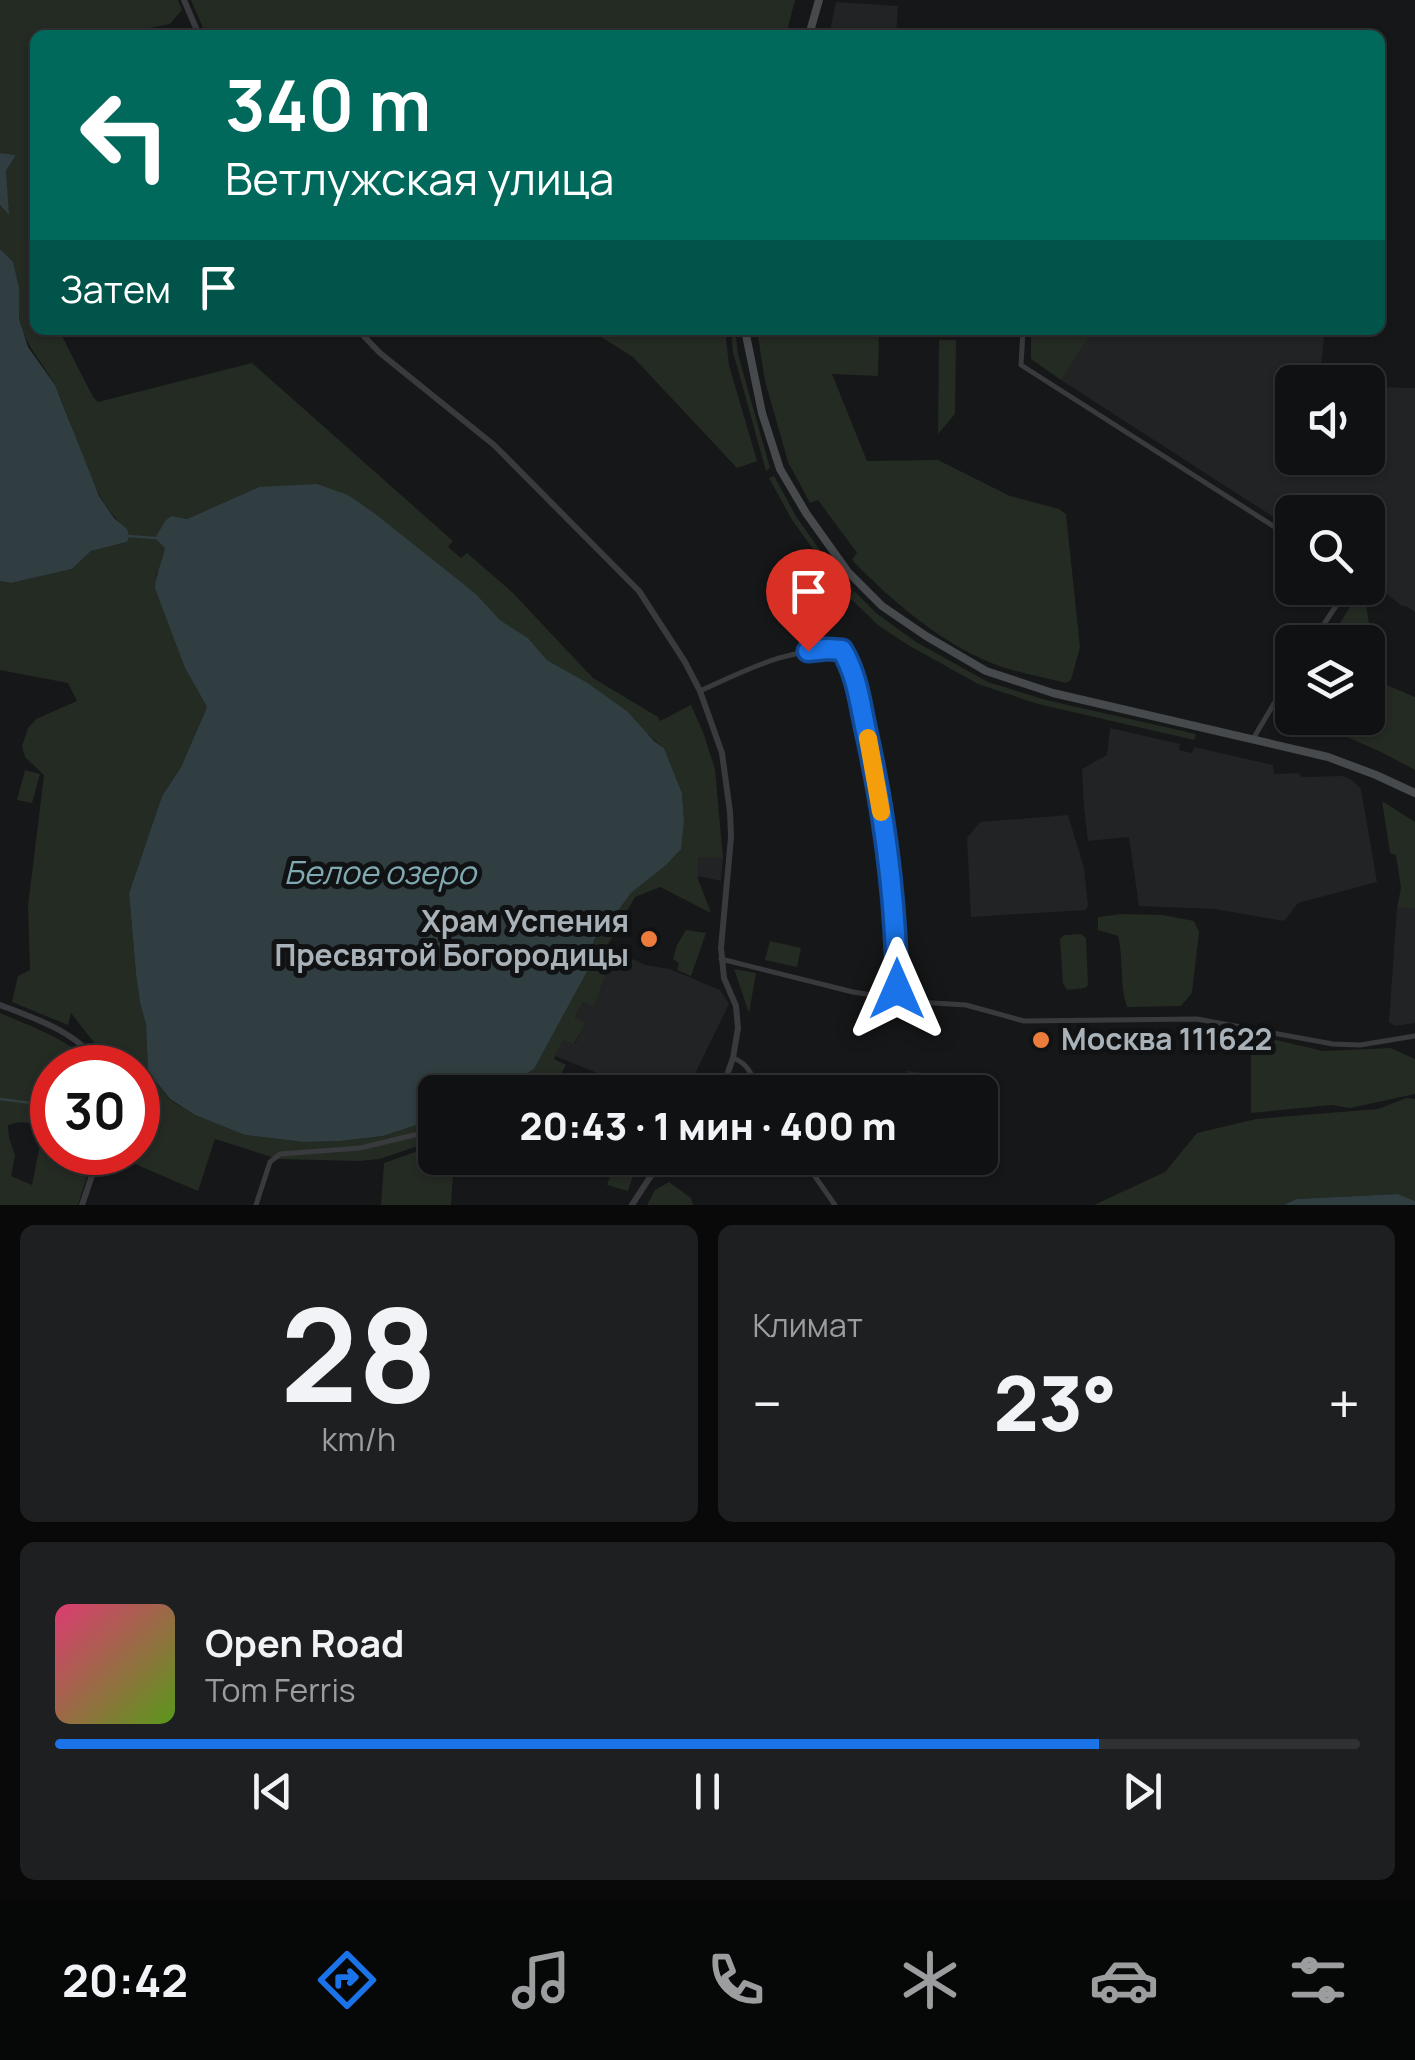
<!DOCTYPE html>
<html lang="ru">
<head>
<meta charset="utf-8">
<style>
  :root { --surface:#101112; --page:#1e1f20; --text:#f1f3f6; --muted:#9c9d9f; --line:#303132; --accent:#1a73e8 }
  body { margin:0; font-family:Manrope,sans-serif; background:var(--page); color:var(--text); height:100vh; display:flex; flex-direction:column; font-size:38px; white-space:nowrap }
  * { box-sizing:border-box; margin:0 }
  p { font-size:32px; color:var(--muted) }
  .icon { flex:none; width:55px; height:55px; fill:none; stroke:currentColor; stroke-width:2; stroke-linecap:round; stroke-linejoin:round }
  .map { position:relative; height:1205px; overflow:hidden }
  .details { display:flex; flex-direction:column; gap:20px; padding:20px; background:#09090a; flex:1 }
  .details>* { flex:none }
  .banner { position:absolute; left:30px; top:30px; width:1355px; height:305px; border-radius:15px; box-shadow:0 2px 8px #0004,0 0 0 2px var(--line); background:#00695c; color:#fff; overflow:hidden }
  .controls { position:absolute; left:1275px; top:365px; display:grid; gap:20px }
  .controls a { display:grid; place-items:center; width:110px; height:110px; border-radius:15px; background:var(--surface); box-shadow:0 2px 8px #0004,0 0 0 2px var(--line); font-size:50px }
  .speed { position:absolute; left:30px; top:1045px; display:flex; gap:20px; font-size:50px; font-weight:700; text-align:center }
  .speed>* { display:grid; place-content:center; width:130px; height:130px; border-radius:50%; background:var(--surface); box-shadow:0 2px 8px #0004,0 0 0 2px var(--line); line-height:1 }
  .speed .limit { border:15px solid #d22; background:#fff; color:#111 }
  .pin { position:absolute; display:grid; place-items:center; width:85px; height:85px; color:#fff; margin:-102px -42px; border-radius:50% 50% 50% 0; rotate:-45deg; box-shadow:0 0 10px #0007 }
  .pin .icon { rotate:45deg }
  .me { position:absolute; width:110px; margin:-55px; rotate:0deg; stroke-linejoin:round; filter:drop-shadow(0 0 8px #0008) }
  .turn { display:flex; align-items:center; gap:35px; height:210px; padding:0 30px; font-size:45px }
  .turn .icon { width:130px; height:130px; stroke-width:2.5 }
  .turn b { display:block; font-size:70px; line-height:85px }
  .then { display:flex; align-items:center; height:95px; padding:0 30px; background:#0003; gap:20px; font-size:38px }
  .big { font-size:75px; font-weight:800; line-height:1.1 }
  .details .card { flex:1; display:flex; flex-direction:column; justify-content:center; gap:15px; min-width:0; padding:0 35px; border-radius:15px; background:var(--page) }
  .details .dial { align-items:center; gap:0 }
  .dial b { font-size:130px; line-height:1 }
  .song { display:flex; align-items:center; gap:30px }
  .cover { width:120px; height:120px; border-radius:15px; background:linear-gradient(135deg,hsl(340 70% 55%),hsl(90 70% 35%)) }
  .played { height:10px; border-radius:5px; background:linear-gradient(90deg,var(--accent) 80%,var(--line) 80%) }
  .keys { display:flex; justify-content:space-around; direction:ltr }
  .heat { display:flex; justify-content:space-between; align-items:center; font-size:55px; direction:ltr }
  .details .tiles { flex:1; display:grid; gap:20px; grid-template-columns:1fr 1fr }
  .card:last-child { grid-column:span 2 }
  .trip { position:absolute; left:418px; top:1075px; width:580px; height:100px; border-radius:15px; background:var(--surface); box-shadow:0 2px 8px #0004,0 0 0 2px var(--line); font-weight:800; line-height:100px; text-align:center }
  .menu { display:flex; height:160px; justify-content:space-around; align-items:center; background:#060707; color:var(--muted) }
  .menu .icon { width:70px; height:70px }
  .menu .current { color:var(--accent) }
  .menu b { font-size:45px; color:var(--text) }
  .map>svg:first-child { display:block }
</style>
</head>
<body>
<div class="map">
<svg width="1415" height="1205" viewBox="0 0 1415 1205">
  <rect width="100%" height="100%" fill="#161718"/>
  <!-- built -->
  <path fill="#222325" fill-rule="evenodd" d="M836,2L898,6L896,35H829Z
    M1094,330H1325L1321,365L1376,371L1377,387L1415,388V612L1406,606H1402L1368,580V512H1292V529L1061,380ZM1292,382H1368V458H1292Z
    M1110,728L1180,744L1179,750L1192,753L1194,747L1273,765L1274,774L1299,773L1302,777L1343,776L1352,780L1361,789L1377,882L1298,903L1284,921L1215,909L1139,906L1129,837L1088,841L1084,808L1082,769L1107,755Z
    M1068,815L1084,868L1088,906L1085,910L971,917L967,838L980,822Z
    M698,856L723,858L721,881L698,876Z
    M1397,907L1415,909V1023L1395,1026L1389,1022Z
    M614,950L645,965L670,969L720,990L729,1004L692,1080L702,1087L700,1092H617L620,1082L555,1056L563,1039L575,1044L585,1024L575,1018L583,1002L594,1006Z
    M907,1071L931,1074L972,1089L974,1092H899Z"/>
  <!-- green -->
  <path fill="#242b23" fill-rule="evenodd" d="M0,0H178L182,10L170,24L114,35H35V330H59L93,397L98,402L252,363L453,541L448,547L461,558L467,553L512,592L593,678L658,717L660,721L691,705L703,732L715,769L723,858L698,857V879L711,913L660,887L635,897L607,946L614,950L594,1007L583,1002L575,1017L586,1023L574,1044L563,1040L555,1056L554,1059L566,1065L560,1076L549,1075L543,1092H499L534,1069L589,968L594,941L604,930L631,893L665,866L684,820L682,793L664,748L586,682L547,660L528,638L500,620L476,594L348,495L259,487L187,519L172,516L162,567L156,575L185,668L207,707L181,767L162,796L129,893L136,974L140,1003L146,1024L148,1072L170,1100L195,1115L245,1135L304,1142L340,1141L383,1136L435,1119V1140L380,1159L359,1161L278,1159L215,1139L198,1191L109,1153L138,1152V1068L107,1067L99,1049L71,1013L68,1025L12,1002L18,976L30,970L28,906L44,775L25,757L22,746L28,728L36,719L77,701L68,683L0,670V581L11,583L72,569L91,551L127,542L126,529C87,494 78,436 57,390C47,367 30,353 22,329C12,297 27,278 0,249V205L7,213L6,171L16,155L0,153Z
    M191,0H795L786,35H206Z
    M590,330H725L729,365L757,461L737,468L633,357Z
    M731,330H735L738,354L770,468L766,471L733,352Z
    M757,330H879L878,376L832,374L867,461L938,460L1010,496L1059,509L1066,514L1080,647L1071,680L1066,683C1046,678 1025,674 1005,668C946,648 895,604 852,560L857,553L818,500L810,503L788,462L765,381Z
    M1031,330H1094L1061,380L1031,359Z
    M939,340H956L955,414L938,434Z
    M774,476L797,518L827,560L823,563L792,520L769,478Z
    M1362,588H1364L1377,681L1415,697V770L1383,753L1305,718H1368V642H1328Z
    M854,591L876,613L916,642L988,682L1046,700L1196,734L1194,740L1038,704L978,684L908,645L879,626L850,598Z
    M25,770L40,774L32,803L17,800Z
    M1382,801L1415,822V909L1397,907L1401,888L1396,855L1390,853Z
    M1122,914L1163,915L1194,921L1199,932L1192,993L1181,1006L1127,1007C1119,983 1124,961 1118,936L1098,930V917Z
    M686,930L706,933L691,976L677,970L679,963L673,959L677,945Z
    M1081,934L1086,938L1088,985L1085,988L1067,990L1063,984L1060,939L1064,935Z
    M770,941L801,948L797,967L765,960Z
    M734,969L756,973L749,1013Z
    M0,1013C33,1027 72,1041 96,1067L52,1068V1152L94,1153L78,1205H0ZM20,1122L44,1125L32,1185L11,1176L15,1155L9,1138L8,1125Z
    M1251,1034L1323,1051L1391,1048L1415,1059V1094L1350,1108L1332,1105L1251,1113Z
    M1406,1098L1415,1099V1201L1398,1194L1296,1199L1284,1205H1094L1165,1172L1197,1133L1256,1119L1378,1109Z
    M435,1145V1158H454L451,1205H381L384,1163Z
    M615,1161L635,1169L628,1191L607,1185Z
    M669,1182L691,1198L693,1205H647L655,1190Z"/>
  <!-- water -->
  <path fill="#303e41" d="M0,153L16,155L6,171L9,215L0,205Z
    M0,249L13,262L19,288V319L28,347L55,385L99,496L114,518L127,529L129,536L127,542L91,551L72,569L11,583L0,581Z
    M317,484L348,495L374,513L476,594L500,620L528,638L547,660L586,682L628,712L654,741L664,748L682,793L684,820L681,849L665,866L631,893L604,930L594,940L589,968L534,1069L499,1092H435V1119L383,1136L340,1141L304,1142L245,1135L195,1115L170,1099L148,1072L146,1024L140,1003L136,974L129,893L162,796L181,767L207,707L185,668L155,588C156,574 162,562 165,548L155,538L166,520L172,516L187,519L259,487Z
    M1398,1194L1415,1201V1205H1284L1296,1199Z"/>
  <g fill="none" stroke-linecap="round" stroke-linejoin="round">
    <!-- stream -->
    <path stroke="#303e41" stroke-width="2.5" d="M128,536L155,538
      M0,1099L31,1103L52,1112"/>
    <!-- minor -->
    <path stroke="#383a3d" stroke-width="5" d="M1023,330L1021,365L1292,538
      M1312,642L1348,588
      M700,691C745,671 792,645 842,651C858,677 862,708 868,739C886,825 896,911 897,999
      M1253,739L1292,673
      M721,959L853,992L917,1002L966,1005L1024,1021L1197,1019L1333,1044L1360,1045L1415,1036
      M733,1058C750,1064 752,1078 761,1092
      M726,1083L727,1090L731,1092
      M740,1092L756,1085
      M640,1158L659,1166
      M802,1158L835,1205
      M256,1205L270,1162L280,1154L360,1148L435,1130"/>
    <!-- tertiary -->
    <path stroke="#383a3d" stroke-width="6" d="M184,0L199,35
      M358,330L380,353L494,445L639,591L685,662L700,691L722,753L730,812L731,837L721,948L724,978L736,1006L738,1028L733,1058L721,1092
      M0,1005C37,1019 80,1033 102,1068
      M82,1205L100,1152
      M632,1205L652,1174L666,1158"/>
    <!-- secondary -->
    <path stroke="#464a4d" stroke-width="8" d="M809,35L819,0
      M745,330L762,413L780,469L806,513L848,572L882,606L926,636L986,671L1053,693L1328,757L1376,775L1415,793"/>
  </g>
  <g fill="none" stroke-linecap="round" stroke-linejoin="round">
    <!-- route casing -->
    <g stroke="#114b97" stroke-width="25">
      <path id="route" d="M808,651L827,649L842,650C857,675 860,703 866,731C885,816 896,902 897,989"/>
    </g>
    <!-- route -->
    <use href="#route" stroke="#1a73e8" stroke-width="18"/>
    <!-- slow -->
    <path stroke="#f59e0b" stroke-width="18" d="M868,738L881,812"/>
  </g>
  <!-- markers -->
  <g fill="#ec7c3b" stroke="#111213" stroke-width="4">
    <circle cx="649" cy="939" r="10"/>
    <circle cx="1041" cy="1040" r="10"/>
  </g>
  <g text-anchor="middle" stroke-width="10" stroke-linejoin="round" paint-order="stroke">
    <!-- poi labels -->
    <g font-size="30" font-weight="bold" fill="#a9b2b8" stroke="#111213" text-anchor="end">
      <text x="629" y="932">Храм Успения<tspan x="629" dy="34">Пресвятой Богородицы</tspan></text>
      <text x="1061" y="1050" text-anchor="start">Москва 111622</text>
    </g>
    <!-- water labels -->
    <g font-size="32" font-style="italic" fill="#81a9b2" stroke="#111213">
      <text x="380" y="884">Белое озеро</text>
    </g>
  </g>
</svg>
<div class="controls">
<a><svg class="icon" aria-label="sound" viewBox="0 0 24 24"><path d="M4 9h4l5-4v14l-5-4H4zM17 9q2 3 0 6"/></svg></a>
<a><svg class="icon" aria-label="search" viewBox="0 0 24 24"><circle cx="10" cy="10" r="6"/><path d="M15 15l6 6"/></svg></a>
<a><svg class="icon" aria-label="layers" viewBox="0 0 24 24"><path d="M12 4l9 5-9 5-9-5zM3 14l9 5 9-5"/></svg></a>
</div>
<div class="speed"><div class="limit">30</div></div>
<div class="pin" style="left:808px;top:651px;background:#d93025"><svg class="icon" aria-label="arrive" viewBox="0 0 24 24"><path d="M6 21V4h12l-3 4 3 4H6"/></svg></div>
<svg class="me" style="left:897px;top:989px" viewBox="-20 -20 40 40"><path d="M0-17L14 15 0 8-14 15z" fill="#1a73e8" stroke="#fff" stroke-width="4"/></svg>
<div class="trip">20:43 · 1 мин · 400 m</div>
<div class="banner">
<div class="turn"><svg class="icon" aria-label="left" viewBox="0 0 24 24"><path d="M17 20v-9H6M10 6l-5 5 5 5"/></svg><div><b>340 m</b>Ветлужская улица</div></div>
<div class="then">Затем<svg class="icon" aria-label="arrive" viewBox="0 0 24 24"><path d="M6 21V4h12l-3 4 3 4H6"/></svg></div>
</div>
</div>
<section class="details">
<div class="tiles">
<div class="card dial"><b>28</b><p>km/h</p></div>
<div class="card"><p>Климат</p>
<div class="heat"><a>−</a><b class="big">23°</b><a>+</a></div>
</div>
<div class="card">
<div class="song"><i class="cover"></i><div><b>Open Road</b><p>Tom Ferris</p></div></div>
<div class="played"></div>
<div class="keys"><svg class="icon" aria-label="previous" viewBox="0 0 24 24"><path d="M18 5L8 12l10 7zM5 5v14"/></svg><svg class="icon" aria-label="pause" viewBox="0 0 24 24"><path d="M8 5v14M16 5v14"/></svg><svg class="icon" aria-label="next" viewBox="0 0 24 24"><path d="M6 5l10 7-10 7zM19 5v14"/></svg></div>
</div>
</div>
</section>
<nav class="menu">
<b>20:42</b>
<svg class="icon current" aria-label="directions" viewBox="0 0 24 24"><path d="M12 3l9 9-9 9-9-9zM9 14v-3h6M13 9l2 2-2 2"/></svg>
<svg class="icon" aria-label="music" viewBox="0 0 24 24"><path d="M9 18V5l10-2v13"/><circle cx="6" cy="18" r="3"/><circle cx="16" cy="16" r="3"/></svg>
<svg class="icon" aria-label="phone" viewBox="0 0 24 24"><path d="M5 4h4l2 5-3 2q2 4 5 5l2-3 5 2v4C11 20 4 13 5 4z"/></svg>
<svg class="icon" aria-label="climate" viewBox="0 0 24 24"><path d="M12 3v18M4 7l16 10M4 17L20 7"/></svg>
<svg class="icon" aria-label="car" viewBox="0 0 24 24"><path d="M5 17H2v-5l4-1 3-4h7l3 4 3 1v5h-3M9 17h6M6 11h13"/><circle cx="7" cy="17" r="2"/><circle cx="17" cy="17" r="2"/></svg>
<svg class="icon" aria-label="filters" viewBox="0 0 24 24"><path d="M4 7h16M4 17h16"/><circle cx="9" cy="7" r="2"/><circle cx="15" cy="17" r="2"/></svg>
</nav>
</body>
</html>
